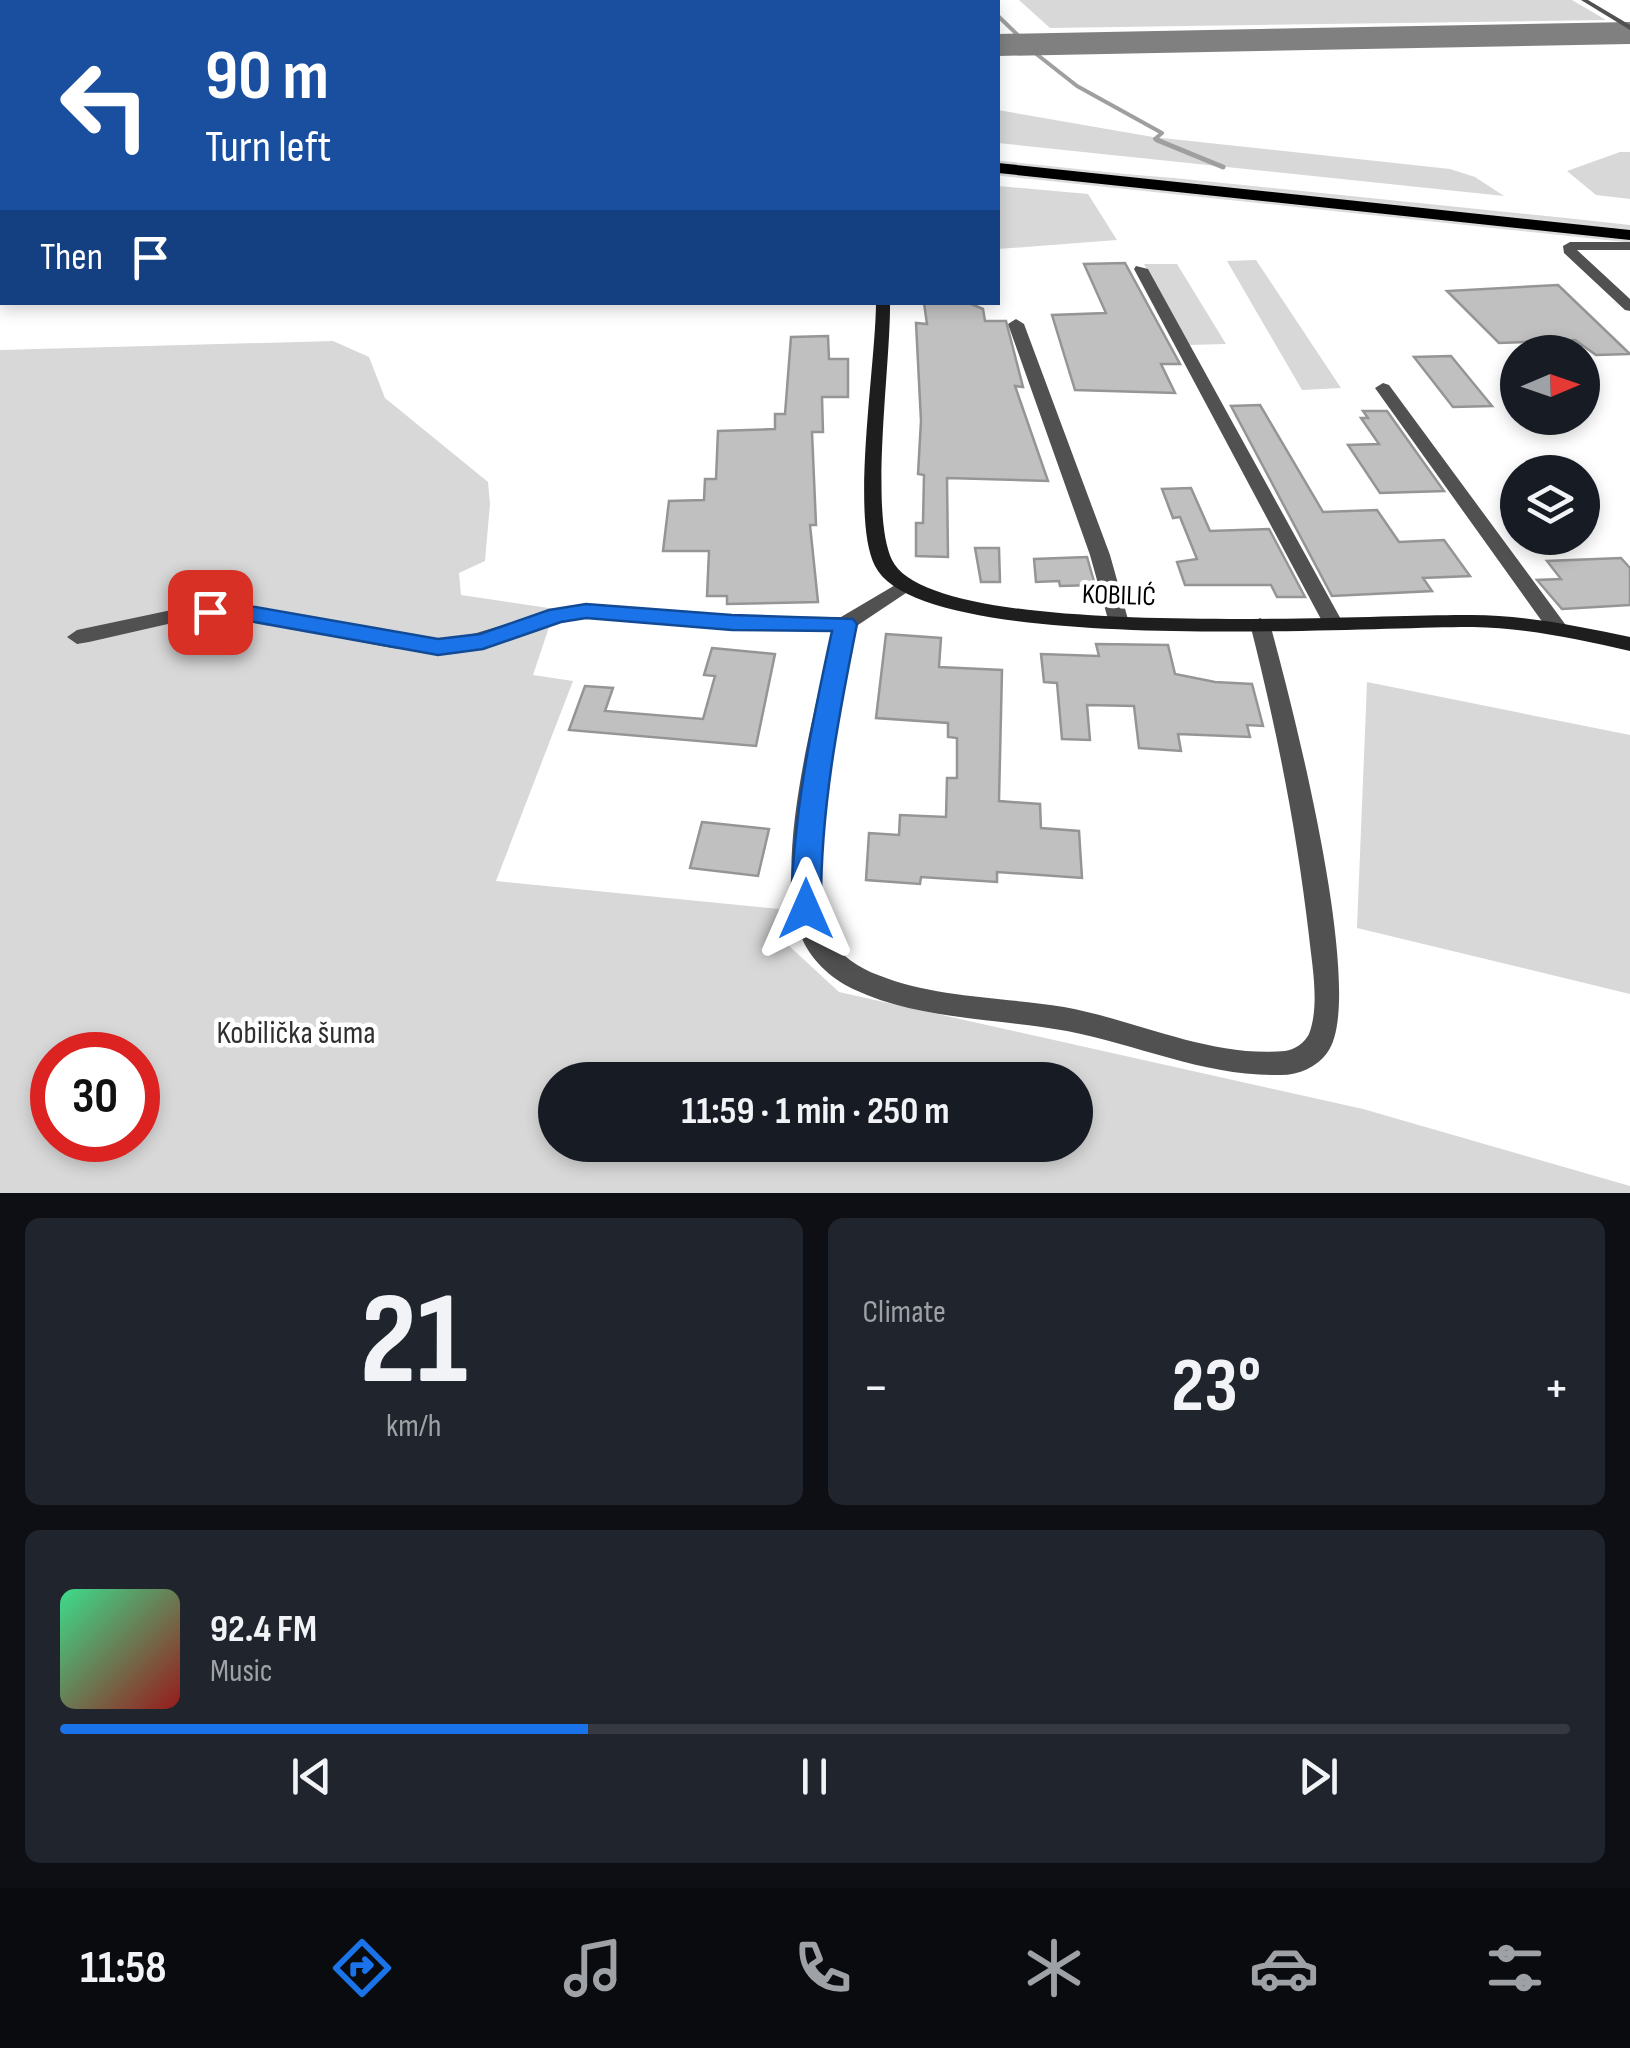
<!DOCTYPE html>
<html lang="en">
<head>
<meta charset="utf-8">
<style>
  :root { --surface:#171b24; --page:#20242c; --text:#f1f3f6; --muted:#9ea1a6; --line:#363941; --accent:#1a73e8 }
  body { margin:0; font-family:"Sofia Sans Condensed",sans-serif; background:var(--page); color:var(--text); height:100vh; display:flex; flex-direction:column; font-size:38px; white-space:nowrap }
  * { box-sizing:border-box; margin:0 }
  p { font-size:32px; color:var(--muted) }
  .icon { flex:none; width:55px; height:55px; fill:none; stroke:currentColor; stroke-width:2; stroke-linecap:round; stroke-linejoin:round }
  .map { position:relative; height:1193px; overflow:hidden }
  .drawer { display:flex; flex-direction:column; gap:25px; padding:25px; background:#0d0f14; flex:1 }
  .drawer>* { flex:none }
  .top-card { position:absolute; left:0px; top:0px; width:1000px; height:305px; box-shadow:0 5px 15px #0003; background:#1a4fa0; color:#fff; overflow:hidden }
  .needle { width:65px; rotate:88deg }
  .buttons { position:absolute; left:1500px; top:335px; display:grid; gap:20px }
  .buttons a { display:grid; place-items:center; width:100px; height:100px; border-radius:50%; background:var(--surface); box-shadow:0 5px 15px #0003; font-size:50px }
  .speed { position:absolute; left:30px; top:1032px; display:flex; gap:20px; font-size:50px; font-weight:700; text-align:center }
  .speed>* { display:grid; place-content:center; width:130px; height:130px; border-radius:50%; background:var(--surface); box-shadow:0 5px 15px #0003; line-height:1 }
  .speed .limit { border:15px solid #d22; background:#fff; color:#111 }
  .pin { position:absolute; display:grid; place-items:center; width:85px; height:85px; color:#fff; margin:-42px; border-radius:20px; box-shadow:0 5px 15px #0006 }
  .me { position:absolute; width:110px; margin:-55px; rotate:0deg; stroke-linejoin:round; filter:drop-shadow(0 0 8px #0008) }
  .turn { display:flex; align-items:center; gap:35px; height:210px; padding:0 40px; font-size:45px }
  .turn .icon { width:130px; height:130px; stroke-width:2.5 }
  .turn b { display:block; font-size:70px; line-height:85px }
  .then { display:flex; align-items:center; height:95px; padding:0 40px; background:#0003; gap:20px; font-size:38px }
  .big { font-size:75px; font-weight:700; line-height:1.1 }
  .drawer .card { flex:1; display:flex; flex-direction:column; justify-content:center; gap:15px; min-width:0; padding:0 35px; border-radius:15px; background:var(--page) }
  .drawer .dial { align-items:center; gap:0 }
  .dial b { font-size:130px; line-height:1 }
  .song { display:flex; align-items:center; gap:30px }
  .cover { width:120px; height:120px; border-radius:15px; background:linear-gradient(135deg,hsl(150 70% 55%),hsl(0 70% 35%)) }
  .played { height:10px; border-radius:5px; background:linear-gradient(90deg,var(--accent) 35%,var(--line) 35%) }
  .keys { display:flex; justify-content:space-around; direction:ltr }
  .heat { display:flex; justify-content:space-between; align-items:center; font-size:55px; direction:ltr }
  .drawer .tiles { flex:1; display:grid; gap:25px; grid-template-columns:1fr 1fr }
  .card:last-child { grid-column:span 2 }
  .trip { position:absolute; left:538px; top:1062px; width:555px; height:100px; border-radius:50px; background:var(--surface); box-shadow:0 5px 15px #0003; font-weight:700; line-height:100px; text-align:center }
  .tabs { display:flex; height:160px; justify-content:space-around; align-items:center; background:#090b0e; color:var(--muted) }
  .tabs .icon { width:70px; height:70px }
  .tabs .current { color:var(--accent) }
  .tabs b { font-size:45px; color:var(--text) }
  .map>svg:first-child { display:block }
</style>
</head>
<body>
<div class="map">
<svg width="1630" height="1193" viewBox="0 0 1630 1193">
  <rect width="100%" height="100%" fill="#fff"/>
  <!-- green -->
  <path fill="#d8d8d8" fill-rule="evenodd" d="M1019,0H1572L1606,20L1050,28Z
    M998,110L1153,137L1450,169L1475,177L1504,196L998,143Z
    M1620,152H1630V199L1596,195L1567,171Z
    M998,164L1174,178L1566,218L1630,225V230Z
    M998,186L1088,194L1117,240L998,249Z
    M1256,260L1341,388L1302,390L1227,261Z
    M1144,264H1177L1226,344L1188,345Z
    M333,341L369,357L385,398L488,482L490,504L485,561L459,573L461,595L555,609L533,675L573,681L496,881L779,909L786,943L839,992L1363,1109L1630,1186V1193H0V350ZM52,1055H138V1140H52ZM555,1080H1075V1145H555Z
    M1367,682L1630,735V994L1357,928Z"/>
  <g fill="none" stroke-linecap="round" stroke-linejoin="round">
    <!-- stream-far1 -->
    <path stroke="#9f9f9f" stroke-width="4" d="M998,16L1023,40
      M1030,49L1077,86L1162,133L1155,139L1163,142"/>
    <!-- stream -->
    <path stroke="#9f9f9f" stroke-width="5" d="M1157,140L1223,167"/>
    <!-- taxiway -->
    <path fill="#808080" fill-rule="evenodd" d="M1630,22V44L998,56V34Z"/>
    <!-- runway -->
    <path fill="#808080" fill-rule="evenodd" d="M0,6H2V60H0Z"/>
  </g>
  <!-- building -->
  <path fill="#c0c0c0" stroke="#959595" stroke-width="2.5" d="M1125,263L1180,364H1161L1175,393L1075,390L1052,315L1106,313L1084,264Z
    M1558,285L1630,354L1596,355L1575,340L1499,343L1447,291Z
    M924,303H969L983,309L985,321H1006L1023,387L1015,386L1048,481L947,478L948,557L916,556V523H923L924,475L918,474L921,421L916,323L927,324Z
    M828,336L829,359H848V397H822L823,432H812L816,525H810L818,602L727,604V596H707L709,551H663L669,501L704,500L705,479H716L718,431L775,429V414H785L791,337Z
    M1451,356L1492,406L1453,407L1414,357Z
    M1260,405L1323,512L1377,510L1399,542L1444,540L1470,576L1423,578L1432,591L1332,596L1231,406Z
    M1363,411H1387L1444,491L1380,493L1348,445L1379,444L1361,418H1368Z
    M1191,488L1210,531L1269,529L1305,597H1277L1271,585H1185L1177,562L1197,559L1180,517L1173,518L1162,489Z
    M975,548H999L1000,582H981Z
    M1087,557L1095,585L1060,586L1059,581L1036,582L1034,559Z
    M1621,558L1630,568V605L1562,609L1537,580L1561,579L1547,561Z
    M886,634L941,638L939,667L1002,670L999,801L1040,804L1041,828L1079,831L1082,878L997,872V882L921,877L920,884L866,880L869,833L899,835L900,815L946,817L947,778H957V738L948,737V723L876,718Z
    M1096,644L1168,645L1175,674L1215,682L1252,684L1263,726L1247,725L1250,737L1178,734L1181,751L1139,748L1134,706L1087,705L1090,740L1062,739L1057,683L1044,682L1041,654L1099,656Z
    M712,648L775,654L756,746L569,730L585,686L613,688L605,711L703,719L715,676L704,675Z
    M702,822L769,829L758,876L690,868Z"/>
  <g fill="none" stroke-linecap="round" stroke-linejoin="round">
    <!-- primary casing -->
    <g stroke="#dbdbdb" stroke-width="5">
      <path id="primary" d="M183,0H201L202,2H185Z
        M220,0H238L239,2H222Z
        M998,163L1630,230V240L998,173Z"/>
    </g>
    <!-- service -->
    <path fill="#515151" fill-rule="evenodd" d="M1581,0H1588L1630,25V30Z
      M0,60H2V64H0Z"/>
    <!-- minor -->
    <path fill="#515151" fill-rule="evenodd" d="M1570,242H1630V250H1577L1630,299V311L1625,310L1564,253L1563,246Z
      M1136,266L1148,269L1343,623L1340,628H1326L1323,623L1134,269Z
      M1016,319L1024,324L1110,555L1129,623L1126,628H1112L1109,623L1090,555L1008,324Z
      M1383,383L1389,385L1565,624L1568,629L1565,634H1551L1375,388Z
      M902,581L912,587L909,591L855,627C842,692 794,886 830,939C841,956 859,968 878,975C935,998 1003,997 1064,1007C1136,1020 1211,1058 1285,1051C1295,1050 1305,1042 1309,1034C1320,1005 1312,965 1309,936C1297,831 1276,726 1250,624L1260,618L1270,624C1290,696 1369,999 1327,1053C1317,1067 1299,1075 1281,1075C1207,1077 1139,1045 1067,1031C997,1018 918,1020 853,989C830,978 810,959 801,936C772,861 816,708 833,630L732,628L586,617L559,621L454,654L392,648L238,618H214L181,621L89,642L77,644L67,637L77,630L181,608L214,606H238L392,634L453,640L550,611L586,605L732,616L841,617Z"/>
    <!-- secondary -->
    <path fill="#1e1e1e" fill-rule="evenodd" d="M876,302H890C891,363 869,512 892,560C932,644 1379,613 1472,615C1525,615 1578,626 1630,637V651C1578,639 1526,628 1473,627C1372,626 921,658 875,566C850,517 876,364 876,302Z"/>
    <!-- primary -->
    <use href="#primary" fill="#000" fill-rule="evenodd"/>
  </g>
  <!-- route -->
  <path fill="#1a73e8" stroke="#114b97" stroke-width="2.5" d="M210,604H238L438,639L480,634L549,610L586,604L732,615L853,619L857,624C838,719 820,812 821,909L816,917L806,920L796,917L791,909C793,814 812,723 832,631L732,630L586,618L561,622L483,649L438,655L238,619L202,617L198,612L202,606Z"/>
  <g text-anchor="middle" stroke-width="9" stroke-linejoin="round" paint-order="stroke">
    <!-- street labels -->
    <g font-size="28" fill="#000" stroke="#fff">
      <text transform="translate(1119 594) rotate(2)" y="10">KOBILIĆ</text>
    </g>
    <!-- near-park labels -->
    <g font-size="32" fill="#2f2f2f" stroke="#fff">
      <text x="296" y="1043">Kobilička šuma</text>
    </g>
  </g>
</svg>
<div class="buttons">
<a><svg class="needle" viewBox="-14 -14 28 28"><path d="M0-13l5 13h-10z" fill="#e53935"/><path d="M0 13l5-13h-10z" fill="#9ea1a6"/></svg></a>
<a><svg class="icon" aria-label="layers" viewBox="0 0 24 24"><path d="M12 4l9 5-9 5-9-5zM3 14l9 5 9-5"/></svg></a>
</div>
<div class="speed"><div class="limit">30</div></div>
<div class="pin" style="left:210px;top:612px;background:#d93025"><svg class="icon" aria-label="arrive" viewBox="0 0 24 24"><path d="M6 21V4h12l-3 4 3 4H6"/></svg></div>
<svg class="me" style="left:806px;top:909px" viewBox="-20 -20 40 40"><path d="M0-17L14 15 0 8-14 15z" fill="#1a73e8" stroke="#fff" stroke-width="4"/></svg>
<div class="trip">11:59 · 1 min · 250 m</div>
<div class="top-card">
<div class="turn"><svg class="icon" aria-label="left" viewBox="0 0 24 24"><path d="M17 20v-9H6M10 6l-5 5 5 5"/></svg><div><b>90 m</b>Turn left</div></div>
<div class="then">Then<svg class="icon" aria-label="arrive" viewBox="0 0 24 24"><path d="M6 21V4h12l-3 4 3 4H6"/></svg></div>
</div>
</div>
<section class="drawer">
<div class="tiles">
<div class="card dial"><b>21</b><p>km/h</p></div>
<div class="card"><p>Climate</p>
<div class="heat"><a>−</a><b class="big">23°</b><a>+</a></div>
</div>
<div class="card">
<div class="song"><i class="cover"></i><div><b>92.4 FM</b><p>Music</p></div></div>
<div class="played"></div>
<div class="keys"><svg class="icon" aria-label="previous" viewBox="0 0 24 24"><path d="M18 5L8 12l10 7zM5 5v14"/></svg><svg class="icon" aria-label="pause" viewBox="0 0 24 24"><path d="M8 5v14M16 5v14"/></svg><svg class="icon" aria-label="next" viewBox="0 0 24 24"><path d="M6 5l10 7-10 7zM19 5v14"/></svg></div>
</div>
</div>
</section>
<nav class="tabs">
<b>11:58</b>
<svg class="icon current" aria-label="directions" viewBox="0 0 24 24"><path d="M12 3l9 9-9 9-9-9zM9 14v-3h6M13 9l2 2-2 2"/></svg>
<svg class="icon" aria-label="music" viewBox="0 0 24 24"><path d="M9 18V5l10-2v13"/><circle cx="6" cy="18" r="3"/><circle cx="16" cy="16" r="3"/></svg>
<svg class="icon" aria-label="phone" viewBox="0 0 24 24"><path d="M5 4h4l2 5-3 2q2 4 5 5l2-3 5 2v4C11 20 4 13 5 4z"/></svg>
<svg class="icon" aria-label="climate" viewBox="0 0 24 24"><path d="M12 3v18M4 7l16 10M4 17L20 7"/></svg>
<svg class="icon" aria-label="car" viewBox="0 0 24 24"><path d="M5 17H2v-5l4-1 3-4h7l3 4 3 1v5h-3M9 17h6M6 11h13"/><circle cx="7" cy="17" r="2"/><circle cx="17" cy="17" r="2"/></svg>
<svg class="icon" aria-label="filters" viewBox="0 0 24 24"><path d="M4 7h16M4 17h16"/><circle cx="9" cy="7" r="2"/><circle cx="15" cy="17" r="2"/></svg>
</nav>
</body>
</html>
